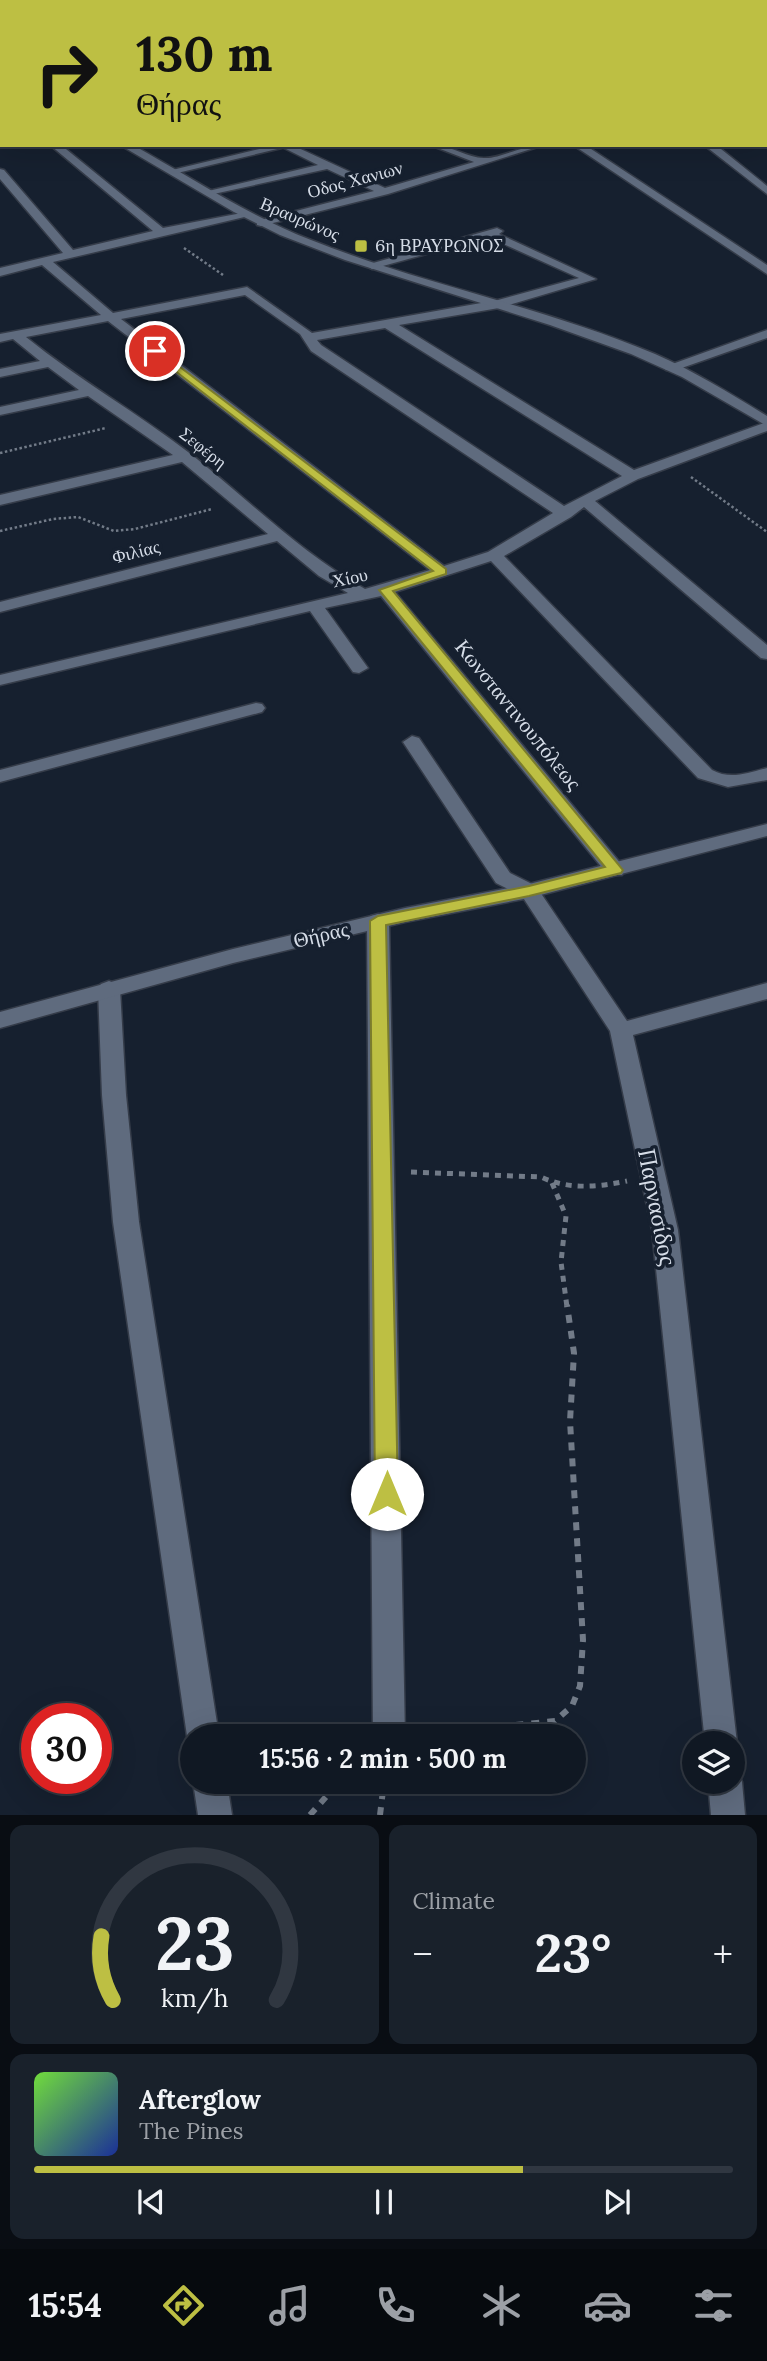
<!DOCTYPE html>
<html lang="en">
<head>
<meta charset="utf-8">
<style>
  :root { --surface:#101823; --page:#19212b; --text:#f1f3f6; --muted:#9ca0a6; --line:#303741; --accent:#bdbf43 }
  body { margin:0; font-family:Lora,serif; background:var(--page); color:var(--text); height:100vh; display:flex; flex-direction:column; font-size:26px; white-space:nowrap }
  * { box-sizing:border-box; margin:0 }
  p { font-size:23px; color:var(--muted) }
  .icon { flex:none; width:38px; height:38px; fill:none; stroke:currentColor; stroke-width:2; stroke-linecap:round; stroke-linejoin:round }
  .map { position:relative; height:1815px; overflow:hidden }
  .side { display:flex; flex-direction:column; gap:10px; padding:10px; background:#090d13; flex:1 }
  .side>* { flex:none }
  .guide { position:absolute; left:0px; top:0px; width:768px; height:147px; box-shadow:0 7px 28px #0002,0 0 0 2px var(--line); background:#bdbf43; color:#111; overflow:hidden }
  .controls { position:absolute; left:682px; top:1731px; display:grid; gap:14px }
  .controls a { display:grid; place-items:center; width:63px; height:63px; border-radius:50%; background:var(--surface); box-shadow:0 7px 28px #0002,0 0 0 2px var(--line); font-size:35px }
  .speed { position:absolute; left:21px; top:1703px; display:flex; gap:14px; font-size:35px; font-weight:700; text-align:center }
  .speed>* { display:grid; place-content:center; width:91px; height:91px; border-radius:50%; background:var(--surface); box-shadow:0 7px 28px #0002,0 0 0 2px var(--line); line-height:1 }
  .speed .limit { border:10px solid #d22; background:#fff; color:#111 }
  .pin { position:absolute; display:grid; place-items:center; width:60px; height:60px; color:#fff; margin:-30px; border:4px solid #fff; border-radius:50%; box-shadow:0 2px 7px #0007 }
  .me { position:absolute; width:77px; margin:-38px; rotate:0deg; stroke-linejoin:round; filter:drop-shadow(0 0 5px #0008) }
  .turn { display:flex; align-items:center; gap:24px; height:147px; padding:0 21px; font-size:32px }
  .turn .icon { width:91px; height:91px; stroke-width:2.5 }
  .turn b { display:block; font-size:49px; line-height:60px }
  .big { font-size:52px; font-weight:700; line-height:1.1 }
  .side .tile { flex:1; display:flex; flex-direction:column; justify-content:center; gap:10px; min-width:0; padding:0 24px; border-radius:14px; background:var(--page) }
  .side .dial { align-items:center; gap:0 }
  .dial svg { height:182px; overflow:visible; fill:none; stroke:var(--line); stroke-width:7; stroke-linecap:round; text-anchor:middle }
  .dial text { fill:var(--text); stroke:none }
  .song { display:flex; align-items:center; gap:21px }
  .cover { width:84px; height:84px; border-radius:10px; background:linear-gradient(135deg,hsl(100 70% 55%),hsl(230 70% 35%)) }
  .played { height:7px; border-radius:4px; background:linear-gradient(90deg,var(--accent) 70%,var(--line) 70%) }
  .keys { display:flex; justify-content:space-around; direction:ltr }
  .heat { display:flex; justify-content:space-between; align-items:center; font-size:38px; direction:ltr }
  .side .tiles { flex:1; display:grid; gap:10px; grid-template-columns:1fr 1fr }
  .tile:last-child { grid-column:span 2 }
  .trip { position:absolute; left:180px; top:1724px; width:406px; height:70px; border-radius:35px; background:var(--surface); box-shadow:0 7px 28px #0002,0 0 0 2px var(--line); font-weight:700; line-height:70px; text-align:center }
  .menu { display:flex; height:112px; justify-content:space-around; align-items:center; background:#060a0e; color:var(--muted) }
  .menu .icon { width:49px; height:49px }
  .menu .active { color:var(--accent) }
  .menu b { font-size:32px; color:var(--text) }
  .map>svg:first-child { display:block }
</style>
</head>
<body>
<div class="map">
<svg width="767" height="1815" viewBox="0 0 767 1815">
  <rect width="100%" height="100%" fill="#16202f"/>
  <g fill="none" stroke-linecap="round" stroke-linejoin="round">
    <!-- lane casing -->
    <g stroke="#353c49" stroke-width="3">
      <path id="lane" d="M276,145L290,146L173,174L168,171Z"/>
    </g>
    <!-- street casing -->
    <g stroke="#353c49" stroke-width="3">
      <path id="street" d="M5,0H14L3,2Z
        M80,0H89L91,2H81Z
        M290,0H309L288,2Z
        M363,0H385L361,2Z
        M0,35L2,36V41H0Z
        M766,66L767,67V73H766Z
        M0,108H2V114H0Z
        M766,109H767V115H766Z
        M50,145H61L163,228L247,212L253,215L53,262L113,313L247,287L312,333L498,300L579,278L488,237L372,269L366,265L497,228L503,231L499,234L596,279L499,308L399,325L634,470L767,422V431L638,479L595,501L767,645V659L761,658L584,507L571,517L504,556L712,770C730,780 748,773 767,768V780L728,787L698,778L491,561L395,592L622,865L625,870L622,875H608L381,596L325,608L368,668L359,673L353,672L310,611L0,685V675L348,593L319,576L277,541L0,612V602L268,534L182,462L0,505V495L173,455L88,396L0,415V407L79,390L48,367L0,377V369L40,361L13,339L0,342V334L101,315L42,265L0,276V268L63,253L0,179V169L4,170L73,250L153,231ZM245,295L300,334L311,351L553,513L488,552L444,566L121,319ZM108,321L430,570L365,589C301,553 250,501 192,455C138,413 79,380 26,337ZM385,328L622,476L564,506L321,345L317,340Z
        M278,145H292L385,188L474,162L430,145C451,145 468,158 484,158C500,159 522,145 544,145L388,194L261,226L257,225V221L374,191L327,169L209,195L204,192L318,165Z
        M573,145H585L767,265V274Z
        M704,145H716L767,186V194Z
        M767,330V338L676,370H666L664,367Z
        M256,703L262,704L265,708L262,712L0,782V770Z
        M412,736L419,738L510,873L536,886L627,1021L767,983V999L633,1035L678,1230L737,1743L733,1753V1743H705L652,1230L610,1031L522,896L496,883L403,742Z
        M378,914L385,916L389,921L405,1736H373L367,921L371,916Z
        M109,981L117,984L120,989L126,1095L139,1222L219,1736H192V1748L187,1736L113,1222L102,1095L98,989L101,984Z
        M733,1769L737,1770L742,1782L745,1815H711L708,1782H733Z
        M193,1782H227L232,1815H198Z"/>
    </g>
    <!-- secondary casing -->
    <g stroke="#353c49" stroke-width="3">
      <path id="secondary" d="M0,94H2V100H0Z
        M120,145H133C192,178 249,216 311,240C424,285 544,307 655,354C694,371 731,394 767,416V426L682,377L631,354L550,325L345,260L280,235L234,212Z
        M767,824V836L529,898L405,922L233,963L0,1028V1012L233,949L405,908L529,884Z"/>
    </g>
    <!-- path-far3 -->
    <path stroke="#727b88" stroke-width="2" stroke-dasharray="2.5 2.5" stroke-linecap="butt" d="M557,0L562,2
      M698,2L702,0"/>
    <!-- path-far2 -->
    <path stroke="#727b88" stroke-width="2.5" stroke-dasharray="2.5 2.5" stroke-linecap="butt" d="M184,248L223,275
      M0,453L106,428
      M691,477L767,532
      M0,531L53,519L78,517L114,531L135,529L212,509"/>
    <!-- path-far1 -->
    <path stroke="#727b88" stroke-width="5" stroke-dasharray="6 6" stroke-linecap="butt" d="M411,1172L541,1177C569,1190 598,1187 627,1181
      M552,1183L566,1216L561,1262L567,1307"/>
    <!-- path -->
    <path stroke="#727b88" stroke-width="6" stroke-dasharray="8 8" stroke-linecap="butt" d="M420,1735L555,1721L572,1706L580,1686L583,1640L570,1421L574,1353L567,1305
      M310,1815L339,1782
      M380,1815L384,1782"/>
    <!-- lane -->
    <use href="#lane" fill="#5f6b7e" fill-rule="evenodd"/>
    <!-- street -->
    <use href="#street" fill="#5f6b7e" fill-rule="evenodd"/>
    <!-- secondary -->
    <use href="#secondary" fill="#5f6b7e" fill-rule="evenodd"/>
  </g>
  <!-- route -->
  <path fill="#bdbf43" stroke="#7b7c2c" stroke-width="2" d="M155,348L446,569V574L393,591L623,870L621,873L529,896L386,925L398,1494L394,1501L387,1504L379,1501L375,1494L370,921L378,916L529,886L605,867L379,590L433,571L152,353V349Z"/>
  <!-- markers -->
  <rect fill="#bdbf43" stroke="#16202f" stroke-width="2.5" x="354" y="239" width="14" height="14" rx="3.5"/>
  <g text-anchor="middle" stroke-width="7" stroke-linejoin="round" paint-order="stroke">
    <!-- far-street labels -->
    <g font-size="18" fill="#d5dce7" stroke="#16202f">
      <text transform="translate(355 180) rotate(-15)" y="6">Οδος Χανιων</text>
      <text transform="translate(300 219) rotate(23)" y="6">Βραυρώνος</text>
      <text transform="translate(203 448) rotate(38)" y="6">Σεφέρη</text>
      <text transform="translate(136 552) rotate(-14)" y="6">Φιλίας</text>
      <text transform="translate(350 578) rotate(-12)" y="6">Χίου</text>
    </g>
    <!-- far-poi labels -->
    <g font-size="18" fill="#d5dce7" stroke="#16202f" text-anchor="start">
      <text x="375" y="252">6η ΒΡΑΥΡΩΝΟΣ</text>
    </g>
    <!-- street labels -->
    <g font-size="21" fill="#d5dce7" stroke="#16202f">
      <text transform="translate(518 715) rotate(51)" y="7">Κωνσταντινουπόλεως</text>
      <text transform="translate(321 935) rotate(-13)" y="7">Θήρας</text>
    </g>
    <!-- near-street labels -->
    <g font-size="24" fill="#d5dce7" stroke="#16202f">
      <text transform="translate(657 1207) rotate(79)" y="8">Παρνασίδος</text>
    </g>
  </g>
</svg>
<div class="controls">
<a><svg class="icon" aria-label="layers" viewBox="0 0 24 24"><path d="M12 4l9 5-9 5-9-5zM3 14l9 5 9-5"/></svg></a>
</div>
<div class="speed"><div class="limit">30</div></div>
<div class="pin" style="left:155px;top:351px;background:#d93025"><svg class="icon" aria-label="arrive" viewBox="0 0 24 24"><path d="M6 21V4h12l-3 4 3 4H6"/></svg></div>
<svg class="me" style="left:387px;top:1494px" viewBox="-20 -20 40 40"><circle r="19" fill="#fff"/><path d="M0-13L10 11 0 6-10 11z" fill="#bdbf43"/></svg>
<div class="trip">15:56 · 2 min · 500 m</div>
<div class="guide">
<div class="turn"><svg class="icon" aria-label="right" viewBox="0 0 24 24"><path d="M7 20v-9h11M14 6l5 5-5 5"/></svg><div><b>130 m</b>Θήρας</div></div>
</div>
</div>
<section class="side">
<div class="tiles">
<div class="tile dial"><svg viewBox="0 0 100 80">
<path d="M14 69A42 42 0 1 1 86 69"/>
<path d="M14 69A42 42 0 0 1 9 41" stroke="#bdbf43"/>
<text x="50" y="56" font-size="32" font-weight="700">23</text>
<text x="50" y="72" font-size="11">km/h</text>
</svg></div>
<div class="tile"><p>Climate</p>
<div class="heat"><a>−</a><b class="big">23°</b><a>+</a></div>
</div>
<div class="tile">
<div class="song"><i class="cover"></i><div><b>Afterglow</b><p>The Pines</p></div></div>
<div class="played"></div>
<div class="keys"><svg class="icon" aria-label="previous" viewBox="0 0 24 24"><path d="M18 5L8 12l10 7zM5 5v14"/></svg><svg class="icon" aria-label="pause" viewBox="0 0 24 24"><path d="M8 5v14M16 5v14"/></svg><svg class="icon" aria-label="next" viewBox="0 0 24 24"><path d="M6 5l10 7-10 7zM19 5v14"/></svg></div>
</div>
</div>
</section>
<nav class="menu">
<b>15:54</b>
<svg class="icon active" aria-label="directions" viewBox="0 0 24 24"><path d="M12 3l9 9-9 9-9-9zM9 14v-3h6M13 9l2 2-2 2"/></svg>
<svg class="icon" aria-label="music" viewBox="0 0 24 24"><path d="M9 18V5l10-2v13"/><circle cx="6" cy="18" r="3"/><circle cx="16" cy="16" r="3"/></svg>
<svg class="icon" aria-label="phone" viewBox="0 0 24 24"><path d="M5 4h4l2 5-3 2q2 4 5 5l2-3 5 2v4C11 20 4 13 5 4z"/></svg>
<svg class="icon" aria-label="climate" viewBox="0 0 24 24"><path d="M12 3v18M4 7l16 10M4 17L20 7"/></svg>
<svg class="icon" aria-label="car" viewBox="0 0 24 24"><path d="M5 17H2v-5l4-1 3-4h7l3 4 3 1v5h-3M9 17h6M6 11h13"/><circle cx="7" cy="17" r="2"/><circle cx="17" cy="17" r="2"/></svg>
<svg class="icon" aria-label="filters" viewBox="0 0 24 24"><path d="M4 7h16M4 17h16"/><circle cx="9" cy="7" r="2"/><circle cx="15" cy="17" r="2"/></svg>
</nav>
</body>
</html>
